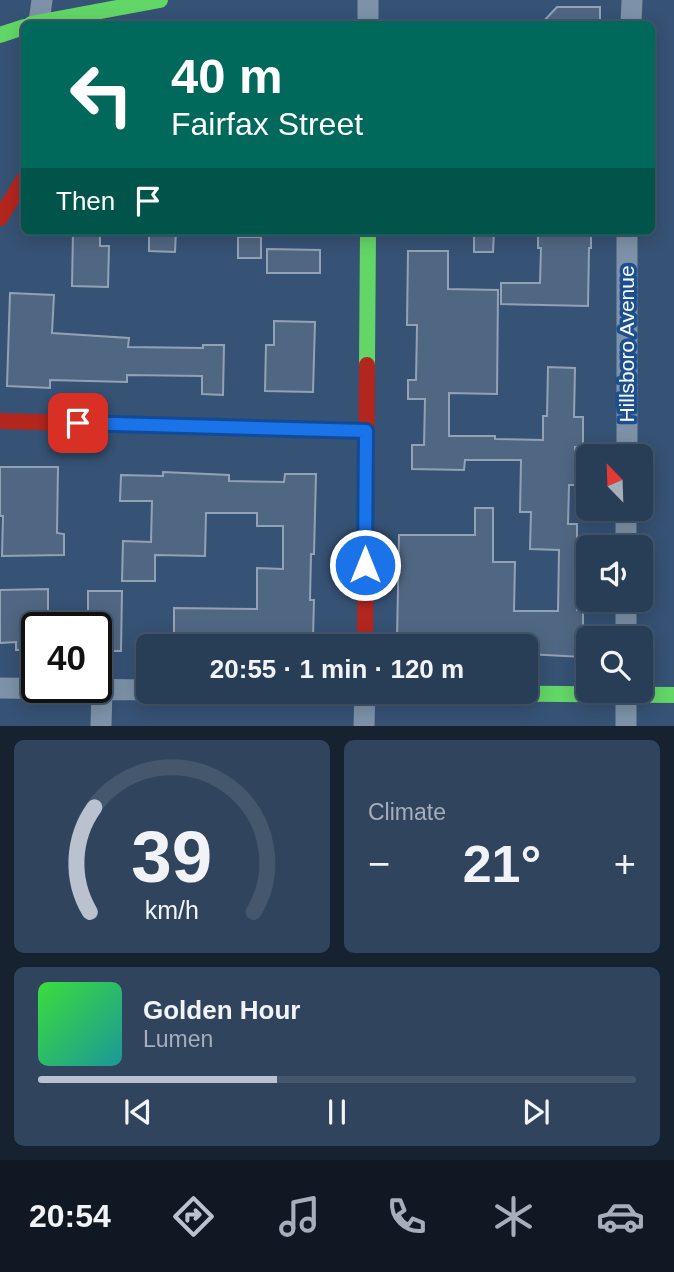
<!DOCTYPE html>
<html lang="en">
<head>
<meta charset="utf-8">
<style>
  :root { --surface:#283e57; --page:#30455d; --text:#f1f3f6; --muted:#a5aeba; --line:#44576d; --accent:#b9c2ce }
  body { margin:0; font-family:Arial,sans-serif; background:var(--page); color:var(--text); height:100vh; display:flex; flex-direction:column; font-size:26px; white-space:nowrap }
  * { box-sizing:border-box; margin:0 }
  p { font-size:23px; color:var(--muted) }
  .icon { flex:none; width:38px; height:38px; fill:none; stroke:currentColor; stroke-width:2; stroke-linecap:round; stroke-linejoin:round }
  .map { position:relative; height:726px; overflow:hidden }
  .panel { display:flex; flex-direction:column; gap:14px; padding:14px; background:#162230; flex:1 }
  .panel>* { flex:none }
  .top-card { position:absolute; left:21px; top:21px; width:634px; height:214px; border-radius:10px; box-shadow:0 4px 18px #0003,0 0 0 2px var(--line); background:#00695c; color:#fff; overflow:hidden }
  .needle { width:46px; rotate:337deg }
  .tools { position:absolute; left:576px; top:444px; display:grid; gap:14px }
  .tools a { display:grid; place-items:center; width:77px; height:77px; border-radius:10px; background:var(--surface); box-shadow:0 4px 18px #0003,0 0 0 2px var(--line); font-size:35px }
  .speed { position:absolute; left:21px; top:612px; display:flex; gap:14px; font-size:35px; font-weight:700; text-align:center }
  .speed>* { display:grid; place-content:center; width:91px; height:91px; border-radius:50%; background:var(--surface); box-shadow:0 4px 18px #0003,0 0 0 2px var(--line); line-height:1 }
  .speed .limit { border:4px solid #111; border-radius:10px; background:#fff; color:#111 }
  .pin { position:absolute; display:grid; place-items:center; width:60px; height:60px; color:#fff; margin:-30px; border-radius:14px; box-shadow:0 4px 10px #0006 }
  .me { position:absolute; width:77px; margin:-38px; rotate:0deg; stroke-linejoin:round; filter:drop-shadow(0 0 5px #0008) }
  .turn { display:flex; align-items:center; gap:24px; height:147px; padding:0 35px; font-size:32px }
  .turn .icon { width:91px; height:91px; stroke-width:2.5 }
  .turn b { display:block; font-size:49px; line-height:60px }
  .then { display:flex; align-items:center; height:66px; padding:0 35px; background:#0003; gap:14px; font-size:26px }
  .big { font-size:52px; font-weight:600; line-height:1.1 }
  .panel .widget { flex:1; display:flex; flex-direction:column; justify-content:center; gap:10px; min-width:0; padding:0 24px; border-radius:10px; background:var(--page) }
  .panel .dial { align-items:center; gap:0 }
  .dial svg { height:182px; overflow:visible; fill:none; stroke:var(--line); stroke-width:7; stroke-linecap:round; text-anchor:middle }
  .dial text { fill:var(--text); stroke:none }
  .song { display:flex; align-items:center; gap:21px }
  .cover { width:84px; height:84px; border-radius:10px; background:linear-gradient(135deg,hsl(120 70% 55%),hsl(180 70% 35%)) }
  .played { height:7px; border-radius:4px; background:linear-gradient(90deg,var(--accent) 40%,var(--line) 40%) }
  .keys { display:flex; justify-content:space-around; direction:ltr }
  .heat { display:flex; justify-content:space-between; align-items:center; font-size:38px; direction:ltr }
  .panel .tiles { flex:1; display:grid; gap:14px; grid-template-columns:1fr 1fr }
  .widget:last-child { grid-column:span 2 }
  .trip { position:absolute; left:136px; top:634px; width:402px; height:70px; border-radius:10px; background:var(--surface); box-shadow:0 4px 18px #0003,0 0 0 2px var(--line); font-weight:600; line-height:70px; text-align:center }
  .menu { display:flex; height:112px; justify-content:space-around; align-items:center; background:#101923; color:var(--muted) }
  .menu .icon { width:49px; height:49px }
  .menu .current { color:var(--accent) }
  .menu b { font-size:32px; color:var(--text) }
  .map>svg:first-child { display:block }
</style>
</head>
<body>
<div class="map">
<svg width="674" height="726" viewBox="0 0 674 726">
  <rect width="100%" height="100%" fill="#365274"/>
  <!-- building -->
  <path fill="#506783" stroke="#92a2b6" stroke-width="2" d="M557,7H600V24H541Z
    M73,231H100V246H109L108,287L72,286Z
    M149,231H176L175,252L149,251Z
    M474,231H494L493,252H474Z
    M538,231H591V248H589L588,306L501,304V283H540L541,248H538Z
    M238,237H261V258H238Z
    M267,249L320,250V273H267Z
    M408,251H448V289L498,290L497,394L449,393V436H495V439L543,440V416H547L548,367L575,368L574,417H583V447H575V485H569L568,524H577V610H583V657L527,654V646H436V640H397L399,535H475V508H493V562H515L514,611H558L559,550L530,549L531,512H520L521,460H465L464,470L412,469V445H424L425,399H408V380H416L417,325H407Z
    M10,293L54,295L52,333L129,338L128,347L203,348V345H224L223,395L202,394V376L127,375V382L50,380V388L7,386Z
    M274,321L315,322L313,392L265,391L266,345H274Z
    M0,467H58L57,533L64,534V555L2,556L3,516H0Z
    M163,472L229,475V481L284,482L285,474H316L314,554H311L310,600H314L313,638H174V608L257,609V568L283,569V526H257V513H206L205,556L155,555V581H122L123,541L151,542L152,501H120L121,475L163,476Z
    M48,589V628H37V650H16V642L0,643V590Z
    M88,591H122L121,651H96V628H88Z"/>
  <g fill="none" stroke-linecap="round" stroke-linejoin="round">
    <!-- street -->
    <path stroke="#7d92a8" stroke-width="21" d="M368,0V24
      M39,22L42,0
      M631,24L632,0
      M627,457V231
      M626,548V509
      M626,639V600
      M0,688L149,690
      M101,726L102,690
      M364,726L365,691
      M626,726V691"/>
    <!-- fast -->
    <path stroke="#63d668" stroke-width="16" d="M31,24L160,0
      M0,35L24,27
      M367,365L368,231
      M238,691L674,695"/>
    <!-- jam -->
    <path stroke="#b3261e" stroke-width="16" d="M0,218L24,179
      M0,421L366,431
      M365,646L367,365"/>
  </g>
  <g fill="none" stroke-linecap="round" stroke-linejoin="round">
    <!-- route casing -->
    <g stroke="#114b97" stroke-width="18">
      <path id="route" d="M78,423L366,431L365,565"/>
    </g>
    <!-- route -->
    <use href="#route" stroke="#1a73e8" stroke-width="12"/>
  </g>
  <g text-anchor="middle" stroke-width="7" stroke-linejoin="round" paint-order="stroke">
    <!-- street labels -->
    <g font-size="21" fill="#fff" stroke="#1b4f8f">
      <text transform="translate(627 344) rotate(-90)" y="7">Hillsboro Avenue</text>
    </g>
  </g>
</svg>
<div class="tools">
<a><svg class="needle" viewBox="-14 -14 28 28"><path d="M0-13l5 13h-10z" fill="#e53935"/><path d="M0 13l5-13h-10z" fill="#a5aeba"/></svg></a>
<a><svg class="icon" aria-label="sound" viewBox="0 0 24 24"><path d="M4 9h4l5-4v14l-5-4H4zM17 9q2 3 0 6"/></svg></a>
<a><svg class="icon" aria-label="search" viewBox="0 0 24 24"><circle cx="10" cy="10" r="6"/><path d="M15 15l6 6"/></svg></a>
</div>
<div class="speed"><div class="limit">40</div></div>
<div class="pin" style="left:78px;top:423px;background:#d93025"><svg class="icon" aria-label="arrive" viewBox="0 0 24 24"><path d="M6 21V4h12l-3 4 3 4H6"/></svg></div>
<svg class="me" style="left:365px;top:565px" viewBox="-20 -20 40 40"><circle r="17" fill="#1a73e8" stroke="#fff" stroke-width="3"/><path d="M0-11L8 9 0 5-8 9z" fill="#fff"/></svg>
<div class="trip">20:55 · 1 min · 120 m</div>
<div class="top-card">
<div class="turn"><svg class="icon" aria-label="left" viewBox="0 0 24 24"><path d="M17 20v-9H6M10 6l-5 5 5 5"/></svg><div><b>40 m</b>Fairfax Street</div></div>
<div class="then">Then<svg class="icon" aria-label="arrive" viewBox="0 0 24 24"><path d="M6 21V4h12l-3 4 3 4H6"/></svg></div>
</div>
</div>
<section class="panel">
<div class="tiles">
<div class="widget dial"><svg viewBox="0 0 100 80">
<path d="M14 69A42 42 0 1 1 86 69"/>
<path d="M14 69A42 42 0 0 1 16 23" stroke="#b9c2ce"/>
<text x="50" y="56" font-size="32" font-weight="700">39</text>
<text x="50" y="72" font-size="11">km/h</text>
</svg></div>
<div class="widget"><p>Climate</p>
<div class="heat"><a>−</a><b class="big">21°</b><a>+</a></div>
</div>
<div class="widget">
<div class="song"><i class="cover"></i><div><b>Golden Hour</b><p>Lumen</p></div></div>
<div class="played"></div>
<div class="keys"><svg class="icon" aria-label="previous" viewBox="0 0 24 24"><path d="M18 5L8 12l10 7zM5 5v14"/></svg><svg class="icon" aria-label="pause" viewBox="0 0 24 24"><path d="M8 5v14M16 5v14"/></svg><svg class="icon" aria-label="next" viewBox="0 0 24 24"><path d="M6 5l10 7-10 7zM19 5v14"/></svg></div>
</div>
</div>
</section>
<nav class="menu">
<b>20:54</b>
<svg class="icon current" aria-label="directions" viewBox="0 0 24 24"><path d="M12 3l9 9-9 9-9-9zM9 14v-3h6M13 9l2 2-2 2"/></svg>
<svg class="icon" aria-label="music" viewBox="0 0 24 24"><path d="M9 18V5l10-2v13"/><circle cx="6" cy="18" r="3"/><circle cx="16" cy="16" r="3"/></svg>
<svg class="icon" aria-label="phone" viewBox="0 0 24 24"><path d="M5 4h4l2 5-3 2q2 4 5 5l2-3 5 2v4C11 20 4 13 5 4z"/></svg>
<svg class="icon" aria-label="climate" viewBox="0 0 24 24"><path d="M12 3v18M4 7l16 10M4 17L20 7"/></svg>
<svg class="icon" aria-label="car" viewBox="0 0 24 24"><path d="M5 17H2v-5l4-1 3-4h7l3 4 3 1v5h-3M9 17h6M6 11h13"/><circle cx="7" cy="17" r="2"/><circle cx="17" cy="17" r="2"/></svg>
</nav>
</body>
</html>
